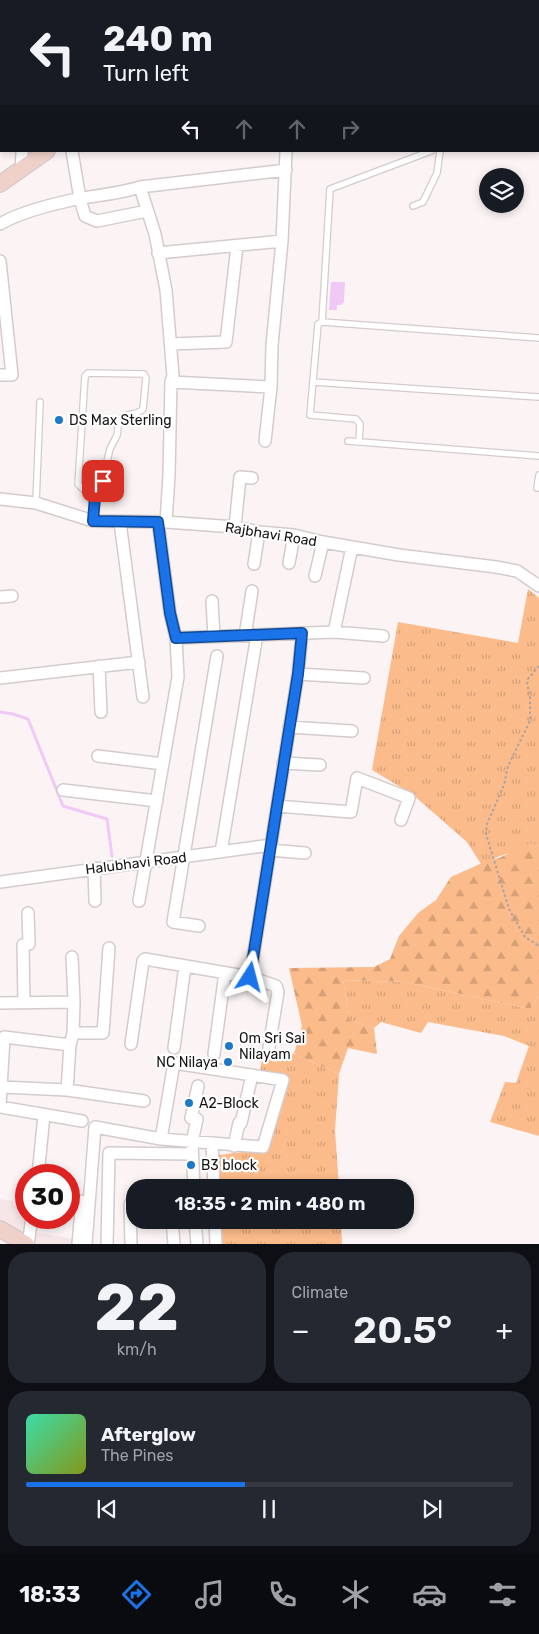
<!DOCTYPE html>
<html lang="en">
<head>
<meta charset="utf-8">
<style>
  :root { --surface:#171b24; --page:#242831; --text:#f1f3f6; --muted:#9ea1a6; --line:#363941; --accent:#1a73e8 }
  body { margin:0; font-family:Rubik,sans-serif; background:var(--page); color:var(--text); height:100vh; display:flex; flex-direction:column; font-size:19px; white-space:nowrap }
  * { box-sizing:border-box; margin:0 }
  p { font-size:16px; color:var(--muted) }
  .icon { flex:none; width:28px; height:28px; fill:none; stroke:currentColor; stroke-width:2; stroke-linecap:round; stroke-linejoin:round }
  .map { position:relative; height:1244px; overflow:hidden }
  .sheet { display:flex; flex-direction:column; gap:8px; padding:8px; background:#0d0f14; flex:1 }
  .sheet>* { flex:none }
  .top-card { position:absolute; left:0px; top:0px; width:540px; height:152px; box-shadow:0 2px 8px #0003; background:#171b24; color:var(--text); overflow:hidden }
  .tools { position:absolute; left:479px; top:168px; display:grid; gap:10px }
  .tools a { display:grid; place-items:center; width:45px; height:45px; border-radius:50%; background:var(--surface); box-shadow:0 2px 8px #0003; font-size:25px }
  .speed { position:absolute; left:15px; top:1164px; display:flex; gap:10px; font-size:25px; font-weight:700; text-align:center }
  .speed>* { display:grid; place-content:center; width:65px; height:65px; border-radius:50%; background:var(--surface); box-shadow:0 2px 8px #0003; line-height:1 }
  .speed .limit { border:8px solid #d22; background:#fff; color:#111 }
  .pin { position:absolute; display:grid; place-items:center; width:42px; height:42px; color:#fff; margin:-21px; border-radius:10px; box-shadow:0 2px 8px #0006 }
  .me { position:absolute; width:55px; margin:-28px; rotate:9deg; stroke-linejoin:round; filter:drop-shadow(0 0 4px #0008) }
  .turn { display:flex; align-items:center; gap:18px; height:105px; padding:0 20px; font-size:22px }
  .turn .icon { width:65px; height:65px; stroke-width:2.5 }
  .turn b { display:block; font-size:35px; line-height:42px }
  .lanes { display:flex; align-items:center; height:48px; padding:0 20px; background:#0003; justify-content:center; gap:25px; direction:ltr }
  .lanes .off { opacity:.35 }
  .big { font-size:38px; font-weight:600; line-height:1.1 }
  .sheet .card { flex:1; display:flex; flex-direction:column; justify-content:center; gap:8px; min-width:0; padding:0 18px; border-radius:20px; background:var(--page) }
  .sheet .dial { align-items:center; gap:0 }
  .dial b { font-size:65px; line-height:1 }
  .song { display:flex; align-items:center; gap:15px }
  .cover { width:60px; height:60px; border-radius:8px; background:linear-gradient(135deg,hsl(160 70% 55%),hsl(70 70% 35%)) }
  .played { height:5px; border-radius:2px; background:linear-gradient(90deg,var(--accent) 45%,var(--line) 45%) }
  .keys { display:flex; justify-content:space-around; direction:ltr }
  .heat { display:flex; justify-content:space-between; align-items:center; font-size:28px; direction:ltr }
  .sheet .tiles { flex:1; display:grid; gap:8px; grid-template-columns:1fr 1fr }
  .card:last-child { grid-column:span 2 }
  .trip { position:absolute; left:126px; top:1179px; width:288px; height:50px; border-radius:20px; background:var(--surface); box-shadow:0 2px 8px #0003; font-weight:600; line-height:50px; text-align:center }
  .tabs { display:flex; height:80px; justify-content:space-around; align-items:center; background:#090b0e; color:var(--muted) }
  .tabs .icon { width:35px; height:35px }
  .tabs .current { color:var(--accent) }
  .tabs b { font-size:22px; color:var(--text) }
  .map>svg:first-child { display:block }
</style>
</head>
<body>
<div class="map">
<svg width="539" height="1244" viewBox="0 0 539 1244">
  <defs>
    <pattern id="grass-tufts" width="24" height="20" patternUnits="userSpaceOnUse" patternTransform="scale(1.25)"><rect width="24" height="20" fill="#fbbb8b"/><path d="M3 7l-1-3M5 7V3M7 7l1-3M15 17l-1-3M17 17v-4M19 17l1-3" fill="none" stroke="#d6a077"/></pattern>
    <pattern id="forest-firs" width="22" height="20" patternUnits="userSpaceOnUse" patternTransform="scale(1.25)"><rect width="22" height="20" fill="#fbbb8b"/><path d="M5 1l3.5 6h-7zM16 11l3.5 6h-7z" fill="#d6a077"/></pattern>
  </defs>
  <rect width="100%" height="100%" fill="#fcf4f4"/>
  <!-- built -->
  <path fill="#f7e6e7" d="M0,1199L13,1201V1205L26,1207V1218H31L28,1233L9,1229L0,1219Z
    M33,1232L81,1240L80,1244H36L31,1241Z"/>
  <!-- grass -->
  <path fill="url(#grass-tufts)" d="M528,589L539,598V847L538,845C519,851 498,855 481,864L467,842L412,794L372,770L398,622L518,643Z
    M343,980L405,982L530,1009L539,995V1136L490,1122L505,1082L516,1083L529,1046L504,1036L428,1022L421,1033L381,1022L374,1028L350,1020Z
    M263,1052L294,1054L339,1074L335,1130L339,1187H220L219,1155L266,1149L288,1077L260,1072Z
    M221,1220H341L342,1244H222Z"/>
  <!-- forest -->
  <path fill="url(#forest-firs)" d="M530,843L538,845L539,847V995L530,1009L405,982L343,980L350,1020L374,1028L377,1054L348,1048L339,1074L294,1054L302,1026L289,968L374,967L390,959L399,936L418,913L436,900L451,877L491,859L499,858Z"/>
  <!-- water -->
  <path fill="#f0c9f6" d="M331,282H345L344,302L341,305H337V310H329Z"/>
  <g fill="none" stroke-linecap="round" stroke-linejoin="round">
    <!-- stream -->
    <path stroke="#f0c9f6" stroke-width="3" d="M0,712L13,714L28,719L63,806L107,819L112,856"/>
    <!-- lane casing -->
    <g stroke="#d4cbcc" stroke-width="8">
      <path id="lane" d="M413,206L423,202L437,173L440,151
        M322,322L539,338
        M313,382L539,397
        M348,441L539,456
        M359,442L360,424L356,419L310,415L318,324L322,322L330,189L431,151
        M537,488L539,475
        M36,503L40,402
        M93,521L95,497L83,489L78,484L85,376L88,373L144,374L146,378L143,409C137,416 125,412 120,420C116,425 119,430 117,435C115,440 112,444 110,449C105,465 106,484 95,497"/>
    </g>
    <!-- street casing -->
    <g stroke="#d4cbcc" stroke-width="14">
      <path id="street" d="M81,1V0
        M262,1L278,0
        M0,47H1
        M72,151L80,199L85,216L97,221L147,211
        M21,171L22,151
        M140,187L286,170
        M0,224C22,211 57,203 82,198C102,195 121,193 140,187L155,234L166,290L173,376L171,382L169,475L166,522
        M158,253L282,241
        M0,261L12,375H0
        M171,344L226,342L237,246
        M171,382L271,387
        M265,441L271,387L272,345L282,241L286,151
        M0,499L36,503L93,521L166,522L235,527L259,532L294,535L323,542L399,555L496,567L517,571L539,586
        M120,522L143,697
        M235,527L240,477L252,478
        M289,563L294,535
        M254,564L259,532
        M315,576L323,542
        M0,597L12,596
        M212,601L214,636
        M334,632L352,547
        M245,636L252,591
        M176,638L334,632L383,636
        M99,666L101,712
        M298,674L364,678
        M0,678L139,662
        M289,727L352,731
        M98,756L163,764
        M283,763L320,765
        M63,790L157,801
        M277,806L351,812L357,778L409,798L401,820
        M270,850L305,853
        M221,852L257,635
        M94,868L95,901
        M0,882L271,845
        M139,901L178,677L176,638L170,613L158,522
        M199,926L173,922L217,656
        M250,977L298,674L302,633
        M24,1002L23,945L29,944L28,913
        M0,1003L74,1002
        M73,1033H103L109,948
        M131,1044L143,961L145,959L250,977L276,986L278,992L269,1047
        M174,1048L185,966
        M214,1054L225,973
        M2,1087L67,1090L144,1101
        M67,1090L70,1045L73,1033L74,1002L72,957
        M0,1105L4,1037L70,1045
        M0,1107L82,1121
        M212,1144L214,1188
        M234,1146L239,1123H241L252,1075
        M38,1175L44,1115
        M194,1188L192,1142L197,1119L191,1118L198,1086
        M130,1204L131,1244
        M172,1220L174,1244
        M195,1220L197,1244
        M215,1220L216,1244
        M28,1244L32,1218
        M78,1244L81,1211V1201
        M86,1244L95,1127L161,1139L263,1147L283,1080L174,1063L161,1139
        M107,1244L109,1153L192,1154"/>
    </g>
    <!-- secondary casing -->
    <g stroke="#d4cbcc" stroke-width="18">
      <path id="secondary" d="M165,1L166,0
        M0,184L47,151
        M0,1229L26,1244"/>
    </g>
    <!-- path -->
    <path stroke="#a9a3a3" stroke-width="2" stroke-dasharray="2.5 2.5" stroke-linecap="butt" d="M539,666L528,679L527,684L530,695V721L508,766L504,785L487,824L486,834L509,909L525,937L539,946
      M204,1104L211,1105"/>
    <!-- lane -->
    <use href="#lane" stroke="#fff" stroke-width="5.5"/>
    <!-- street -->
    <use href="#street" stroke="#fff" stroke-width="11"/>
    <!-- secondary -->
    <use href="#secondary" stroke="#f0d1ca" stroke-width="15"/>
  </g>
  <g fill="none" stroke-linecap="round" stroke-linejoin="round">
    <!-- route casing -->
    <g stroke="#114b97" stroke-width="12">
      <path id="route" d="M103,481L98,493L95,497L93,521L158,522L170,613L176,638L302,633L298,674L250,977"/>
    </g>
    <!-- route -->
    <use href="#route" stroke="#1a73e8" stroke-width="9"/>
  </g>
  <!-- markers -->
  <g fill="#1d78c5" stroke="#fff" stroke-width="2">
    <circle cx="59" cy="420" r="5"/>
    <circle cx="229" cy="1046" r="5"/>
    <circle cx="228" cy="1062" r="5"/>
    <circle cx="189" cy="1103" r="5"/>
    <circle cx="191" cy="1165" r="5"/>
  </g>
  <g text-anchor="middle" stroke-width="4.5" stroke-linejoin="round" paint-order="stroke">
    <!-- poi labels -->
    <g font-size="14" fill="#171414" stroke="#fff" text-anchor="start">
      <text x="69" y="425">DS Max Sterling</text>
      <text x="239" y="1043">Om Sri Sai<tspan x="239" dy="16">Nilayam</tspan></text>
      <text x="218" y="1067" text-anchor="end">NC Nilaya</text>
      <text x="199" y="1108">A2-Block</text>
      <text x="201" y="1170">B3 block</text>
    </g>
    <!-- street labels -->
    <g font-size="14" fill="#171414" stroke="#fff">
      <text transform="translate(271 534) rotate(9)" y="5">Rajbhavi Road</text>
      <text transform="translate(136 863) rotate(-7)" y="5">Halubhavi Road</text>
    </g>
  </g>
</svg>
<div class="tools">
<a><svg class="icon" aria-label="layers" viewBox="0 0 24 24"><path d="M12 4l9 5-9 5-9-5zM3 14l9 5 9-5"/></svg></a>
</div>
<div class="speed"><div class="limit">30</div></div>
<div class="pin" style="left:103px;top:481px;background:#d93025"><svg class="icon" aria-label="arrive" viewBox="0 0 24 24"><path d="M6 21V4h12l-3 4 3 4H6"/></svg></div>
<svg class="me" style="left:250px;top:977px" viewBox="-20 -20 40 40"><path d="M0-17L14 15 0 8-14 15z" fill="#1a73e8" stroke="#fff" stroke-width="4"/></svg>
<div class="trip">18:35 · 2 min · 480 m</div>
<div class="top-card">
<div class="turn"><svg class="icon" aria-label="left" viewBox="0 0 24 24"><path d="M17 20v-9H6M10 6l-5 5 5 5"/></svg><div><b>240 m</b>Turn left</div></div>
<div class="lanes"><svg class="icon" aria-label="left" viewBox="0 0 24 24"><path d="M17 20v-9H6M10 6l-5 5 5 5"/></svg><svg class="icon off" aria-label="ahead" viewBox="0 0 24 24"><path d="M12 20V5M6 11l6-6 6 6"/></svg><svg class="icon off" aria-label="ahead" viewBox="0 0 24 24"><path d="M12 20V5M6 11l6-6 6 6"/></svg><svg class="icon off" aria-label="right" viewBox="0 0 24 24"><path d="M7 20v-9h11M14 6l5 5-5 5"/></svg></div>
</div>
</div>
<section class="sheet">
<div class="tiles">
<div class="card dial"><b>22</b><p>km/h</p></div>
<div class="card"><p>Climate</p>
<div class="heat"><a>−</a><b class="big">20.5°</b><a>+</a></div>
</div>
<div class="card">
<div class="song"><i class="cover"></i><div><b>Afterglow</b><p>The Pines</p></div></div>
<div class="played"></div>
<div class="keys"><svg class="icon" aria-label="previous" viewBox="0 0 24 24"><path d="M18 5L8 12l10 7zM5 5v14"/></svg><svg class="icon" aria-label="pause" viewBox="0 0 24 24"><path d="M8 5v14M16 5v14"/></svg><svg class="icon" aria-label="next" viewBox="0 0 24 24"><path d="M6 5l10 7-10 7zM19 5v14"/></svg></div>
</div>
</div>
</section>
<nav class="tabs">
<b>18:33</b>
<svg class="icon current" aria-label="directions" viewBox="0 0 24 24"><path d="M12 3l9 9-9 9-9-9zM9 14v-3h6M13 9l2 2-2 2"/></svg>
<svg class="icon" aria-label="music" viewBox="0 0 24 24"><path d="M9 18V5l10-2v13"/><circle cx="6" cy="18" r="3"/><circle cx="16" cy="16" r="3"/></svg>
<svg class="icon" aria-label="phone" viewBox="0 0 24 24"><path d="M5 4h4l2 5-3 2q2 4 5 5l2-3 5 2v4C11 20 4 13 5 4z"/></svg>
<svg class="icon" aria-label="climate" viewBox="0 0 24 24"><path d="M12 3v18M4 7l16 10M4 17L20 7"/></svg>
<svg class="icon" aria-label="car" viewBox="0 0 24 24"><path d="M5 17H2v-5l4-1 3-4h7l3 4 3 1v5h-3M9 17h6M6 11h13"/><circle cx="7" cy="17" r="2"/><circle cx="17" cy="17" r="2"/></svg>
<svg class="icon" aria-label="filters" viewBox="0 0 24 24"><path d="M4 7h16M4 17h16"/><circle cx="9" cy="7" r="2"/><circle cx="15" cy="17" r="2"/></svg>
</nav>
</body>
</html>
